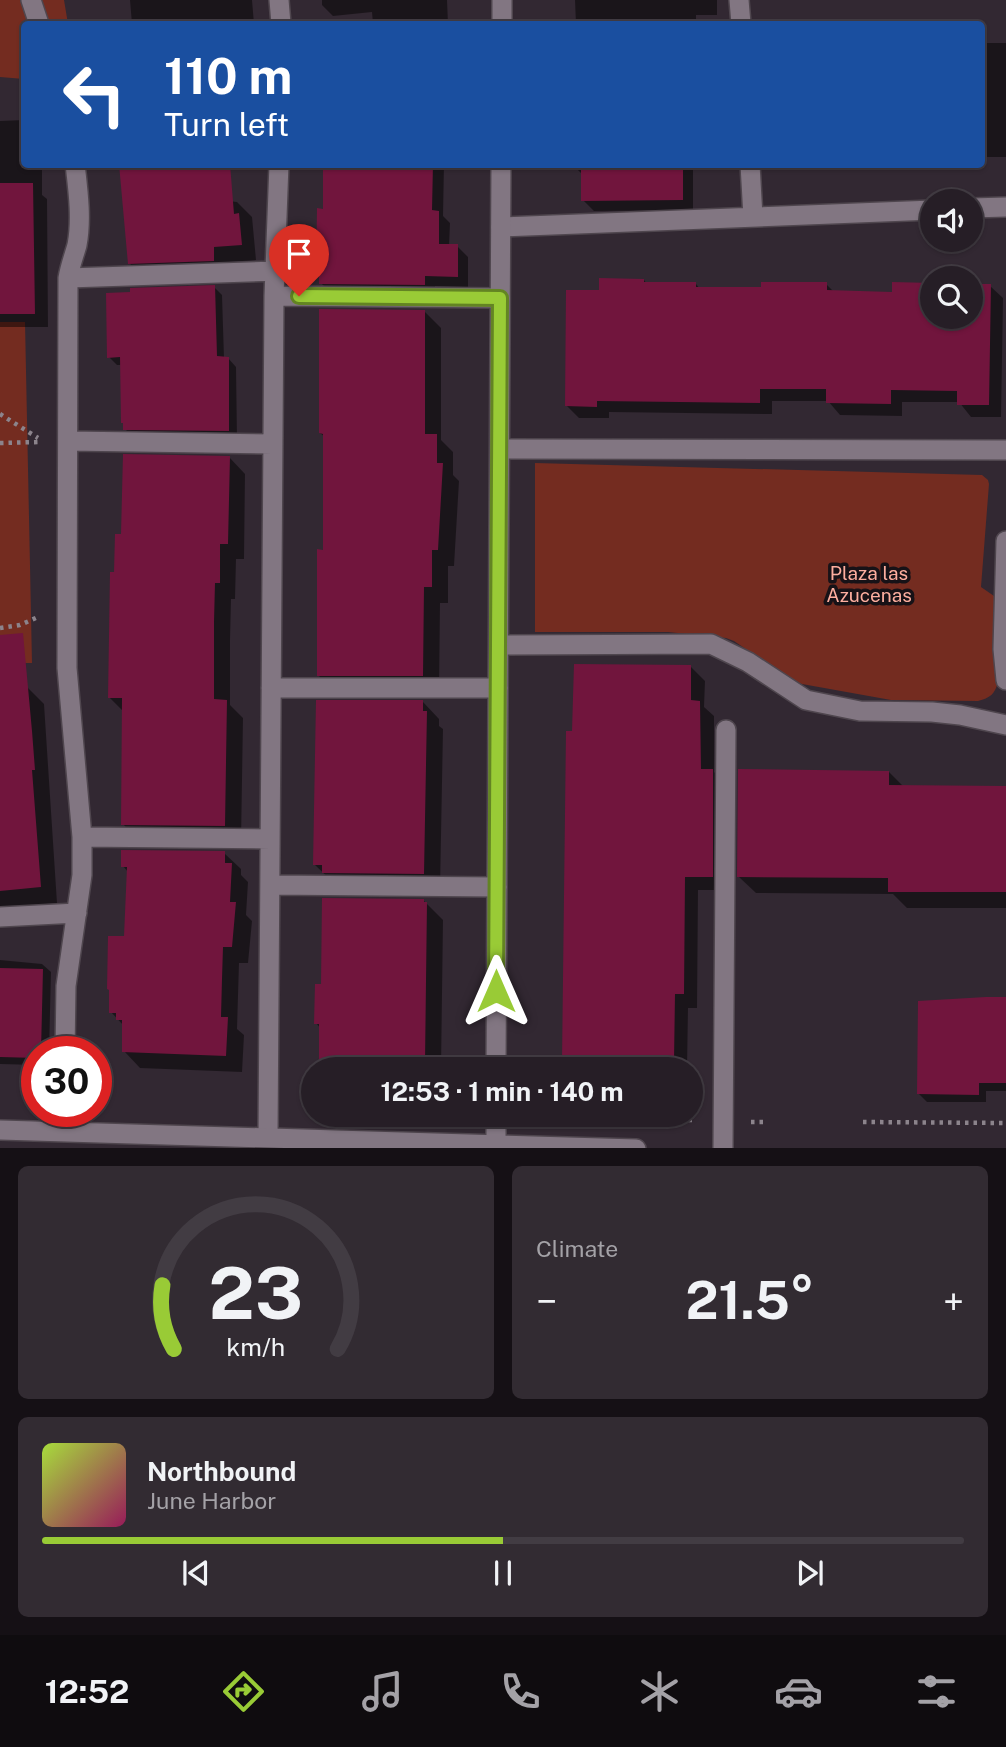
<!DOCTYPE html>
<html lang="en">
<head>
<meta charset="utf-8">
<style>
  :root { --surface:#261e26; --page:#322b32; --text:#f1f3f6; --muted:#a4a2a7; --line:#423c43; --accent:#99cb36 }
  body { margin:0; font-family:"Public Sans",sans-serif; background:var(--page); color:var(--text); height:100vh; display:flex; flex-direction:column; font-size:26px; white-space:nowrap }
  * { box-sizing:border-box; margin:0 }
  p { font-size:23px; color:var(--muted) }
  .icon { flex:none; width:38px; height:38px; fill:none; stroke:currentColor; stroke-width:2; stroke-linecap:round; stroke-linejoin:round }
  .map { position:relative; height:1148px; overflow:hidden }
  .drawer { display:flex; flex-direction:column; gap:18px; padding:18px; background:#151015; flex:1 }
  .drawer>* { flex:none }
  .guide { position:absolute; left:21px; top:21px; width:964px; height:147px; border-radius:7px; box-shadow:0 2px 5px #0004,0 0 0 2px var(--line); background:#1a4fa0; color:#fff; overflow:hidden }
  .fabs { position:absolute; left:920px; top:189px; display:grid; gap:14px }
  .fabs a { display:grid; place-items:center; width:63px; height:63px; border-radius:50%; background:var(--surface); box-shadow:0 2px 5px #0004,0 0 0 2px var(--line); font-size:35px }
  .speed { position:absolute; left:21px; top:1036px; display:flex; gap:14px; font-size:35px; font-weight:700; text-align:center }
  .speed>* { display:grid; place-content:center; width:91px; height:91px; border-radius:50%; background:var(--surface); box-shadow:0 2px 5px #0004,0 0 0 2px var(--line); line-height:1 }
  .speed .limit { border:10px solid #d22; background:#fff; color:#111 }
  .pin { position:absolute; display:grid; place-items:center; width:60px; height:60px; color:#fff; margin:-72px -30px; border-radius:50% 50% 50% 0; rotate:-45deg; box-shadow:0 0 7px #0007 }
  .pin .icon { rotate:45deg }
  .me { position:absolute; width:77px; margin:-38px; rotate:0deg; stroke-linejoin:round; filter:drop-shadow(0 0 5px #0008) }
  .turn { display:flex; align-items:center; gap:24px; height:147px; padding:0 28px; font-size:32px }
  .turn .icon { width:91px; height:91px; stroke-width:2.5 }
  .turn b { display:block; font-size:49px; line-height:60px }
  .big { font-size:52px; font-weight:700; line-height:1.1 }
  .drawer .card { flex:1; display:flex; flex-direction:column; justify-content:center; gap:10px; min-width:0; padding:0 24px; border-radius:10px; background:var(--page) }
  .drawer .dial { align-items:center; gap:0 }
  .dial svg { height:182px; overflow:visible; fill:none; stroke:var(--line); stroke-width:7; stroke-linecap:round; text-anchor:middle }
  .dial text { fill:var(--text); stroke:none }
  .song { display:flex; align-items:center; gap:21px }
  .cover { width:84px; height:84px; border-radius:10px; background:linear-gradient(135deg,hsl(80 70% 55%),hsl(330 70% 35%)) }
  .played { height:7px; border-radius:4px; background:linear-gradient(90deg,var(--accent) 50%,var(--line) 50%) }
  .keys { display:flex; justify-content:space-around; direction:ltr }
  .heat { display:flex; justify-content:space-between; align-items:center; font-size:38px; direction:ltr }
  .drawer .tiles { flex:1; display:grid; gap:18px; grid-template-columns:1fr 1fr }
  .card:last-child { grid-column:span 2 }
  .trip { position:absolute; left:301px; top:1057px; width:402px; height:70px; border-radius:35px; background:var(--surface); box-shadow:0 2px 5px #0004,0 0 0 2px var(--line); font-weight:700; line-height:70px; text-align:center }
  .menu { display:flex; height:112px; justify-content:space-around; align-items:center; background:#0f0c0f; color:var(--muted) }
  .menu .icon { width:49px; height:49px }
  .menu .on { color:var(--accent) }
  .menu b { font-size:32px; color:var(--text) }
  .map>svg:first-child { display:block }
</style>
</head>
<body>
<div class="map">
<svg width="1006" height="1149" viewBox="0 0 1006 1149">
  <rect width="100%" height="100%" fill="#322832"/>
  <!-- green -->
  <path fill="#742c20" d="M0,0H64L68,24H24V79L0,77Z
    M0,322H25L32,663H0Z
    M535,463L982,475L988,480L989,484L981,587L994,596L998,682C995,694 990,698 978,701L891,700L802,684L791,680L734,641L726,638L668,632H535Z"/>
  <!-- shadow -->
  <path fill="#0007" d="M130,0H252L254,24H132Z
    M322,0H447L448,24H373L372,12L333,16L322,5Z
    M575,0H717V15H696V24H576Z
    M982,43H1006V157H982Z
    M24,120V164H42V195L47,199L48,327H0V121Z
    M325,164H444L443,216L450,223L449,246H457L468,257V287L435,286V295L332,294L321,283V277L318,273L325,211Z
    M577,164H693V210L594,211L583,200V175L577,169Z
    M123,190L237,202L252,217L256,260L229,262V275L145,278L129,263Z
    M644,280L647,284H696L700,289H763L826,284L834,292L933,317H971L990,286L1003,298L1001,417H971L959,402H902V416L840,415L828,401H772V414L609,412V418H579L567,406L600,292Z
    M214,287L222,295L224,358H228L236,367L237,439L133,437L125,429L122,365H117L109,357Z
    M424,311L441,328V440L453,452V475L459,481L454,566H448V603H440L439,692H335L318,675L324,551L325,437L320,433Z
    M229,457L245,474L244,559H236L235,599H231L230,640V705L243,718L241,842L139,841L123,824L124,712L109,697L115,574L123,536Z
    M691,667L705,681L704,707L714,716V772L727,785L726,890H698L697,1008H688L687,1069H573L564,1060L574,733Z
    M27,687L44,704L57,903L0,908V690Z
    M423,702L439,719V726L443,729L440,890L340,889L315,865Z
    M889,772L903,786L1006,787V908H907L893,894L756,893L739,877Z
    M224,853L241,869V875L248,882L246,915L252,921L248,963H239L237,1029L244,1035L242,1072L140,1068L124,1051V1026L111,1012L126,938L128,872L123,866Z
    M423,900L443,920L441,1069H328L321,1062V1029L316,1023L323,986Z
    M0,960L42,964L51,972L49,1052H37V1065L0,1064Z
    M1006,999V1091H986V1102H927L919,1094Z"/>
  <!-- building -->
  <path fill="#71153d" d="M119,164H230L234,214L239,213L242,245L214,247V261L128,264Z
    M323,164H433L432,210L439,211V244H458V277L425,276V285L319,284V274H316L317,208L323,209Z
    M581,164H683V200L581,201Z
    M0,183H33L35,314H0Z
    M599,278L644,279V282H696V287H761V282H827V290L892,292V282L933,283V317H971V284H991L989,405H957V391L891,390V404L826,403V389H760V403L597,401V407L565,406L566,290H599Z
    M215,285L217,356L229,357V431L123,430V423H121L120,357L107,358L106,293L130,292V288Z
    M319,309L425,310V434H437V463H443L438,550H432V587H424L423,676H317V549L323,550V434L319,433Z
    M123,454L230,456L228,544H220V583H215L214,622V699L227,700L225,826L121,825L122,698H108L110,572H114L115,534H121Z
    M23,633L32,731L35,770H32L41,887L0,891V635Z
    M574,664L691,665V700L700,701L701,769H713V877H685L684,994H675L674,1062L562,1061L566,731H572Z
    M316,700H423V711H427L424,874L322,873V865H313Z
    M738,769L889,771V785L1006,786V892H888V878L737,877Z
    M121,850L225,851V863H232L230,902H236L232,947H223L222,979L221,1017H228L226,1056L122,1052V1020H116V1013H109V990L107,989L108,936H124L127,867H121Z
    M322,898L424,899V902H427L425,1063L319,1062V1024H314L315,984H321Z
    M0,968L43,969L41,1052H37V1058L0,1057Z
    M986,997H1006V1083H979V1095L917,1094L918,1001Z"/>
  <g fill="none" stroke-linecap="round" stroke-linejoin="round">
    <!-- service casing -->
    <g stroke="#4f464e" stroke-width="22">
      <path id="service" d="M31,0L39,24
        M279,0L281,24
        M739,0L741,24
        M750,164L753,217
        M971,208L1006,207
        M501,227L933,210
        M68,278L276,271
        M274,296L500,298
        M68,441L273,444
        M500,449L1006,450
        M1006,541L1003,649L1006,680
        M499,645L711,644L748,662L806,700L860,711L932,712L960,715L1006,725
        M271,688H498
        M82,837L270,839
        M270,885L497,887
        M0,917L77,913
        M65,1052L66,986L82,875V837L67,668L68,278C70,266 74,256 77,245C82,219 78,190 75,164
        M63,1131L64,1111
        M268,1137L274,296L279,164
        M723,1149L726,730"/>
    </g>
    <!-- minor casing -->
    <g stroke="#4f464e" stroke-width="22">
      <path id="minor" d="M502,24V0
        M496,1069L501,164
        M0,1130L636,1149
        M496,1144V1115"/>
    </g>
    <!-- path -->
    <path stroke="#8c848c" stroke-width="4.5" stroke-dasharray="3.5 5" stroke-linecap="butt" d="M0,414L38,438
      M0,443L39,442
      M0,628L20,625L38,617
      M646,1119L694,1120
      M751,1122H764
      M863,1122L1006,1123"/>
    <!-- service -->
    <use href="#service" stroke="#827682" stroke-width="19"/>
    <!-- minor -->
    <use href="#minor" stroke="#827682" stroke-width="19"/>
  </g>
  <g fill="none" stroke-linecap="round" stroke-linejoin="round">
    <!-- route casing -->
    <g stroke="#638423" stroke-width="18">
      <path id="route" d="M299,296L500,298L496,991"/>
    </g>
    <!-- route -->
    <use href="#route" stroke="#99cb36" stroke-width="12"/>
  </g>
  <g text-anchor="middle" stroke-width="7" stroke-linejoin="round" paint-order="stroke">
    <!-- park labels -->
    <g font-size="19" fill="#fdae9f" stroke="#171217">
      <text x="869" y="580">Plaza las<tspan x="869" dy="22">Azucenas</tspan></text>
    </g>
  </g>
</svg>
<div class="fabs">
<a><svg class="icon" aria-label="sound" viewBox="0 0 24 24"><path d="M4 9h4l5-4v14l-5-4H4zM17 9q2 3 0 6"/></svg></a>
<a><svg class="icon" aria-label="search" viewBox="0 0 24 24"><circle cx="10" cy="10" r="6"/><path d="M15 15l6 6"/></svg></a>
</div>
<div class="speed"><div class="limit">30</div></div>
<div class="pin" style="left:299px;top:296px;background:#d93025"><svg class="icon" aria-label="arrive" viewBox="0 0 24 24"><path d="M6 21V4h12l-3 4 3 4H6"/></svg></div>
<svg class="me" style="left:496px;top:991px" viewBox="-20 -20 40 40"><path d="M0-17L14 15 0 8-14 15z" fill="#99cb36" stroke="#fff" stroke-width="4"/></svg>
<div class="trip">12:53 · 1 min · 140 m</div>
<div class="guide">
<div class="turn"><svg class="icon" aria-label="left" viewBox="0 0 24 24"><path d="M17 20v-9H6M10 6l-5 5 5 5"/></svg><div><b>110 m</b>Turn left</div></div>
</div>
</div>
<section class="drawer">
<div class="tiles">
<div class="card dial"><svg viewBox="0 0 100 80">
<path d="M14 69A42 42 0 1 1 86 69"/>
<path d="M14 69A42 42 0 0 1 9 41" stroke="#99cb36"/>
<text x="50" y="56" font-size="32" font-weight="700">23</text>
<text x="50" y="72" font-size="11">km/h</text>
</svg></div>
<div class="card"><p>Climate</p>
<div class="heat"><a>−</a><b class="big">21.5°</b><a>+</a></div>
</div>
<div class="card">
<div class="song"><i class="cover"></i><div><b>Northbound</b><p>June Harbor</p></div></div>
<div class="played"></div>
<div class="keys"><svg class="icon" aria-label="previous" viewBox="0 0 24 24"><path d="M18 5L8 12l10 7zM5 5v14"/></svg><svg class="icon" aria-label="pause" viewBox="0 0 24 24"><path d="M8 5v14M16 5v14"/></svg><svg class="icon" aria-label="next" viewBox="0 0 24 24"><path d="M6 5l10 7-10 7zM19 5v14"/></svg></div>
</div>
</div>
</section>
<nav class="menu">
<b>12:52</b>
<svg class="icon on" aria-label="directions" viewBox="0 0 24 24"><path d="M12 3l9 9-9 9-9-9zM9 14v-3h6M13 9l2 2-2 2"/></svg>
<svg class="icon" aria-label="music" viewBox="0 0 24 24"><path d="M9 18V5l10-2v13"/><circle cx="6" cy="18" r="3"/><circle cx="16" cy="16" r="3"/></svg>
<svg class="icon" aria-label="phone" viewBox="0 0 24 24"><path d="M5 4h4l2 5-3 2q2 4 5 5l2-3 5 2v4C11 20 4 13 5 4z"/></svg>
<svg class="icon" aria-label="climate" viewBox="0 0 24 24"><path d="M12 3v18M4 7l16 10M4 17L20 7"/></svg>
<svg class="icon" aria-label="car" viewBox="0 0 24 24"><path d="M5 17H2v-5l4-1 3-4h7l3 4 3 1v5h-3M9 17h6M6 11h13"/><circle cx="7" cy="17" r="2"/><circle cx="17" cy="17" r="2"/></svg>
<svg class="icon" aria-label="filters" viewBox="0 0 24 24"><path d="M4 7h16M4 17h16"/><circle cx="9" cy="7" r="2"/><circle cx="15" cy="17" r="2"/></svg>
</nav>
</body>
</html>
